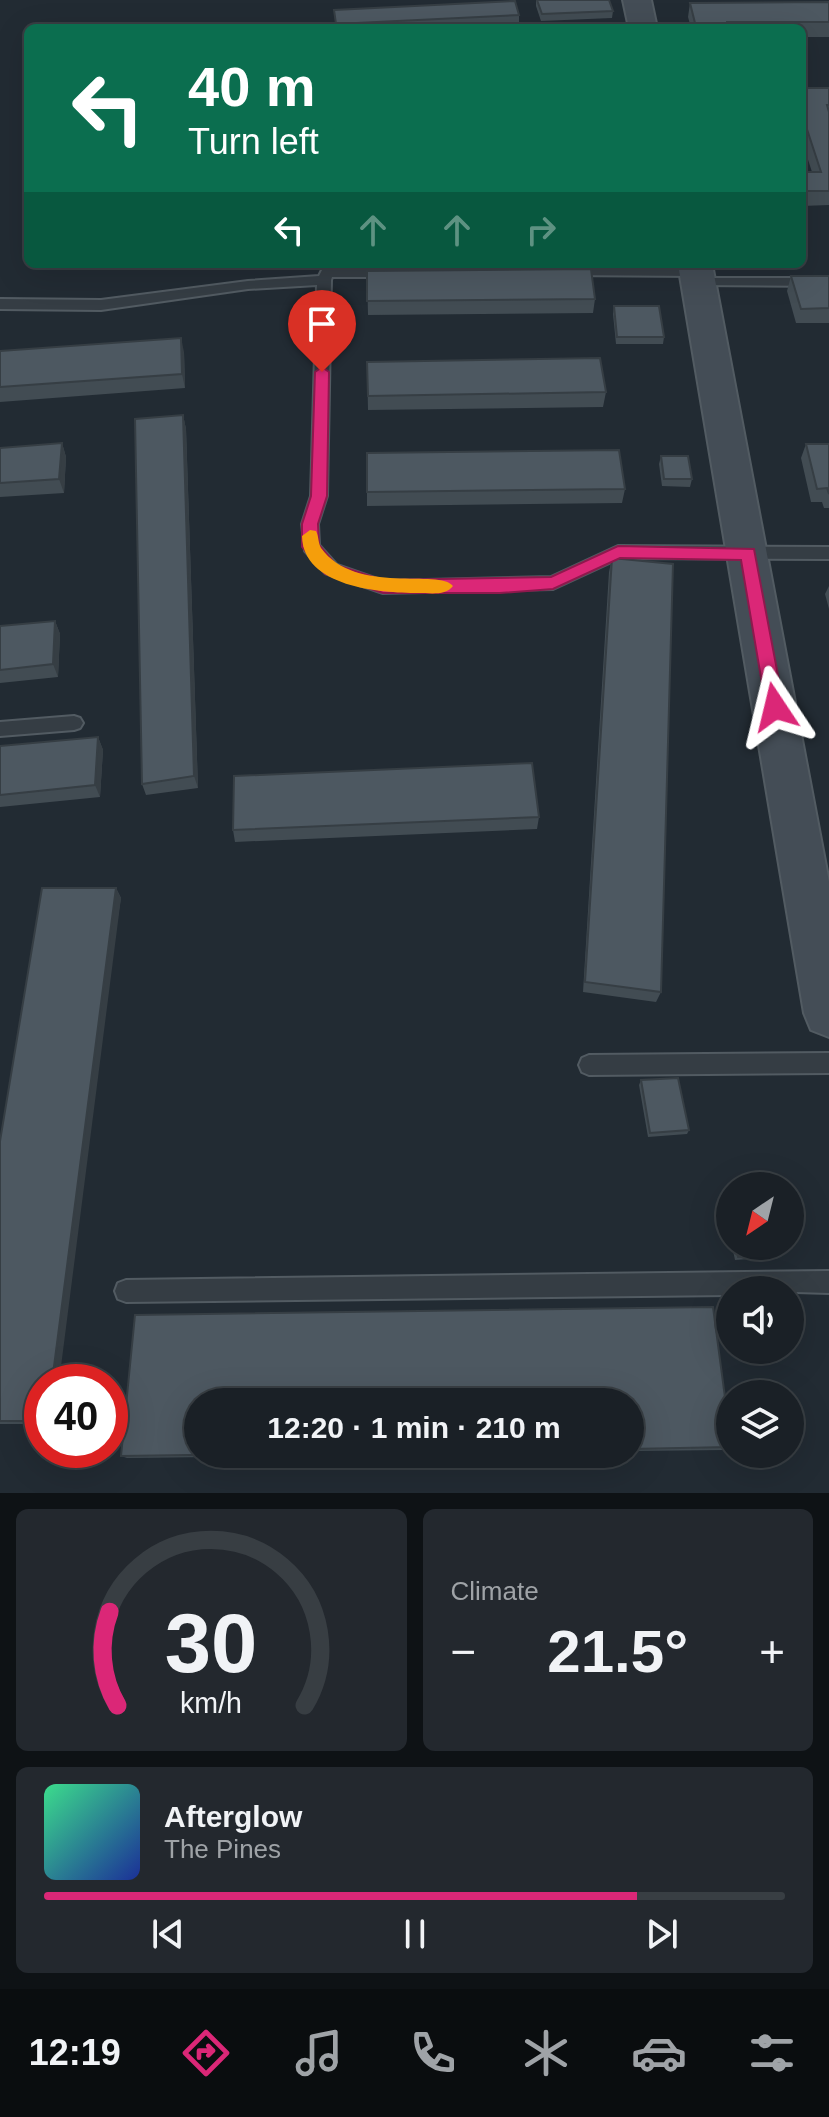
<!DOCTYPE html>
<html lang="en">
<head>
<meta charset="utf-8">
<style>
  :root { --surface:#1a2026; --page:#23282e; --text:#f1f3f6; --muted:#9fa3a7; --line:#383e43; --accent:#db2777 }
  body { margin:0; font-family:Arial,sans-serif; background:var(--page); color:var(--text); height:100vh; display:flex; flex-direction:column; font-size:30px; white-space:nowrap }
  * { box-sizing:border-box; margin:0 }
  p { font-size:26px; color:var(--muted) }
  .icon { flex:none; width:44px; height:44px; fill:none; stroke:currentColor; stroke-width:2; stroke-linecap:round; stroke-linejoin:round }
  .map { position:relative; height:1493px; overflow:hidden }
  .sheet { display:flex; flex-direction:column; gap:16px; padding:16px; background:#0e1215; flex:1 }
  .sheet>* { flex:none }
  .guide { position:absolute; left:24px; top:24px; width:782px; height:244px; border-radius:12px; box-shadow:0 8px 32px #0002,0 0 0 2px var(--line); background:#0b6e4f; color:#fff; overflow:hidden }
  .needle { width:52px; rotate:215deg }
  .controls { position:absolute; left:716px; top:1172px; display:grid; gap:16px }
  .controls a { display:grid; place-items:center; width:88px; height:88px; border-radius:50%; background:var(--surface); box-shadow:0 8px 32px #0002,0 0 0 2px var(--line); font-size:40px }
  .speed { position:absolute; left:24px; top:1364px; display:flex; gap:16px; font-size:40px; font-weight:700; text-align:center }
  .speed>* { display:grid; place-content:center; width:104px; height:104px; border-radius:50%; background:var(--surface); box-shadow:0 8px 32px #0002,0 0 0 2px var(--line); line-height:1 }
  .speed .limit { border:12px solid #d22; background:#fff; color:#111 }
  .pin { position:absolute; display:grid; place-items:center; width:68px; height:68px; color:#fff; margin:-82px -34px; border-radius:50% 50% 50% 0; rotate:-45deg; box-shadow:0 0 8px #0007 }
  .pin .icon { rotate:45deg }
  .me { position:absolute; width:88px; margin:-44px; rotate:350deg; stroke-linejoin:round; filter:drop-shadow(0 0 6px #0008) }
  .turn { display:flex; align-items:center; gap:28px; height:168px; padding:0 32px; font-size:36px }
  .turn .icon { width:104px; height:104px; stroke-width:2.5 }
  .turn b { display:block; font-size:56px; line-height:68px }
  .lanes { display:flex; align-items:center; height:76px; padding:0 32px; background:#0003; justify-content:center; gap:40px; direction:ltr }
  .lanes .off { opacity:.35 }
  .big { font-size:60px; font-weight:700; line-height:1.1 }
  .sheet .widget { flex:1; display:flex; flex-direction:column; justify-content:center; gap:12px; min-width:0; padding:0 28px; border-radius:12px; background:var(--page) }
  .sheet .dial { align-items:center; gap:0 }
  .dial svg { height:208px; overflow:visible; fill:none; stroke:var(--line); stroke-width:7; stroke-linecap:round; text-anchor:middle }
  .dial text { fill:var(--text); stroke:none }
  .song { display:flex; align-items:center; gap:24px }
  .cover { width:96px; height:96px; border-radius:12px; background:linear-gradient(135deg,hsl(150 70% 55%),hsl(230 70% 35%)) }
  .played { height:8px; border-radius:4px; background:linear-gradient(90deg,var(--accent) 80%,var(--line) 80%) }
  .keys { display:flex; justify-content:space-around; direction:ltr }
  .heat { display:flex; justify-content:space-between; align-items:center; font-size:44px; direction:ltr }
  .sheet .tiles { flex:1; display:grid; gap:16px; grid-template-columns:1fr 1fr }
  .widget:last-child { grid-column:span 2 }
  .trip { position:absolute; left:184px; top:1388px; width:460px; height:80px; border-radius:40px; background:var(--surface); box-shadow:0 8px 32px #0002,0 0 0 2px var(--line); font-weight:700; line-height:80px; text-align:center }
  .tab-bar { display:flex; height:128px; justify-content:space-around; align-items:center; background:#0a0d0f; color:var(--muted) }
  .tab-bar .icon { width:56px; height:56px }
  .tab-bar .on { color:var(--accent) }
  .tab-bar b { font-size:36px; color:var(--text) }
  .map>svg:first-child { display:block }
</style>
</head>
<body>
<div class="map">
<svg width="829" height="1493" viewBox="0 0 829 1493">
  <rect width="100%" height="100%" fill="#222b33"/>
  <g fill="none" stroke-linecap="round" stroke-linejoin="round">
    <!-- lane casing -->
    <g stroke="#525b62" stroke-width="4">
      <path id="lane" d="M325,264H339L337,269H389L396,273L389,277H332L331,280L327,496L318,524L319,545L337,565L383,581L551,577L618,546L829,547V559L620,558L553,589L383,593L325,573L305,551L302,524L311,496L317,285L248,289L101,310L0,309V299L101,300L248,281L319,276Z
        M566,268H697L704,272L697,276L561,275L559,272Z
        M700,278H829V286L695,285V279Z
        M74,716L80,718L83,723L80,728L74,730L0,736V722Z
        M829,1053V1073L589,1075L582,1072L579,1065L582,1058L589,1055Z
        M829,1271V1293L730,1290V1295L126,1302L118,1299L115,1291L118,1283L126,1280Z"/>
    </g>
    <!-- secondary casing -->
    <g stroke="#525b62" stroke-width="4">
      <path id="secondary" d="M623,0H651L657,28H629Z
        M678,264H712L829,882V1037L811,1030L804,1013Z"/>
    </g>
    <!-- lane -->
    <use href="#lane" fill="#353d44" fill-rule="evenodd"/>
    <!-- secondary -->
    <use href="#secondary" fill="#444d56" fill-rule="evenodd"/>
  </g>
  <!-- wall -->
  <path fill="#424c53" d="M536,0L613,11L612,18L541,21L536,6Z
    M829,2V37H802V28H691L688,17L690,3Z
    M334,10L519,15V22L403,28H336Z
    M802,88H829V205L802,206V172H812L802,141Z
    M367,271L595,299L593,313L368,315Z
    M791,276H829V323H796L787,291Z
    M614,306L664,337L663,344H616L613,314Z
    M0,351L184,352L185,388L0,402Z
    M367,362L606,392L603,407L368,410Z
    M183,415L186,429L198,788L146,795L142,784Z
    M62,443L66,457L64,493L0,497V448Z
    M806,444H829V508H824L822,502H811L801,458Z
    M661,456L692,479L690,487L662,486L659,464Z
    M625,489L622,503L367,506V492Z
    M612,558L661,992L656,1002L583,992L609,572Z
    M829,586V609L825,594Z
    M55,621L60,634L58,677L0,683V626Z
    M98,737L103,750L100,797L0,807V746Z
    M539,817L537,829L235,842L233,830Z
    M116,888L121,898L42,1382V1424H0V1141Z
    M641,1080L689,1130L687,1134L648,1137L639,1085Z
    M729,1215H730V1236L726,1218Z
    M732,1246H779L781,1254L777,1257L735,1260Z
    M713,1307L730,1435V1448L725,1450L630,1451V1402H198V1454H445L127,1458L121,1456L135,1315Z"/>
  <!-- shaded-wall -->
  <path fill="#363e44" d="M181,338L184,352L185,388L182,374Z
    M183,415L186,429L198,788L194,776Z
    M62,443L66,457L64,493L59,479Z
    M55,621L60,634L58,677L53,664Z
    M98,737L103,750L100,797L95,785Z
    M116,888L121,898L59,1382H52Z"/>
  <!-- building -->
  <path fill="#4d5861" stroke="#363e44" stroke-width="2" d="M537,0H609L613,11L542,14Z
    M515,1L519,15L336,24L334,10Z
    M829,2V22H727L726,28L696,27L690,3Z
    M627,25L628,28H556Z
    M802,88H829V105H827L829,112V191H802V172H821L802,114Z
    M591,269L595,299L367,301V271Z
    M791,276H829V308L801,309Z
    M614,306H659L664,337H617Z
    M181,338L182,374L0,387V351Z
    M600,358L606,392L368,396L367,362Z
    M183,415L194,776L142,784L135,419Z
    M62,443L59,479L0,483V448Z
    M806,444H829V494L827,488L817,489Z
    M619,450L625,489L367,492V453Z
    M661,456H688L692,479H664Z
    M612,558L673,564L661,992L585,982Z
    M55,621L53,664L0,670V626Z
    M98,737L95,785L0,795V746Z
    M532,763L539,817L233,830L234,776Z
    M42,888H116L52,1382H42V1421H0V1141Z
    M678,1078L689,1130L650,1133L641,1080Z
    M736,1246H779L781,1254L738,1257Z
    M713,1307L730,1435V1447L630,1449V1402H198V1454H263L121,1456L135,1315Z"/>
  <!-- route -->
  <path fill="#db2777" stroke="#8e194d" stroke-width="2" d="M322,367L329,372L327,496L318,524L319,545L336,565L383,580L551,577L618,546L754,549L784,707L782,712L775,714L766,707L741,560L620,558L553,589L500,593H383L325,574L302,547V524L311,496L315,372Z"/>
  <!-- slow -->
  <path fill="#f59e0b" d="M310,530L316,531C319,537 318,543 321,548C356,596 440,568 453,586C446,596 430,593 418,593C380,593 303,587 302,536Z"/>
</svg>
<div class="controls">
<a><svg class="needle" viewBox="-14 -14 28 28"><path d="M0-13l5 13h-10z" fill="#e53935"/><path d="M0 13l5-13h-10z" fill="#9fa3a7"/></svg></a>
<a><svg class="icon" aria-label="sound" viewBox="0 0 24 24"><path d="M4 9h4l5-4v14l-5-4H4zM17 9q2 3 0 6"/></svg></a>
<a><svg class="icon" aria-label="layers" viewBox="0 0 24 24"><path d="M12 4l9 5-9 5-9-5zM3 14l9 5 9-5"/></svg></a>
</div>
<div class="speed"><div class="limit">40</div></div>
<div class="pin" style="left:322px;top:372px;background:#d93025"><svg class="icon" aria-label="arrive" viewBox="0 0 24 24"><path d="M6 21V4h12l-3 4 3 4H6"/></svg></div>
<svg class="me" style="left:775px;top:707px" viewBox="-20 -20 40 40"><path d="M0-17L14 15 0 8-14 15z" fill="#db2777" stroke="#fff" stroke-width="4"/></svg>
<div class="trip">12:20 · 1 min · 210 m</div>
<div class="guide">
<div class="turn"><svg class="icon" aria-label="left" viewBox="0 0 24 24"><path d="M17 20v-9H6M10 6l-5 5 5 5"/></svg><div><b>40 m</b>Turn left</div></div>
<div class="lanes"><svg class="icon" aria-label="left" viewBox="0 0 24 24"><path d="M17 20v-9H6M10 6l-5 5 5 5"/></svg><svg class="icon off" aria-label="ahead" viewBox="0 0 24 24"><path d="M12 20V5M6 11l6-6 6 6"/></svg><svg class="icon off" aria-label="ahead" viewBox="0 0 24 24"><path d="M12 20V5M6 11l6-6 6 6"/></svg><svg class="icon off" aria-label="right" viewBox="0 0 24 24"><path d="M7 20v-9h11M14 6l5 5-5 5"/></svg></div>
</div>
</div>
<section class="sheet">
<div class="tiles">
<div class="widget dial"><svg viewBox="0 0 100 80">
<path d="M14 69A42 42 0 1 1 86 69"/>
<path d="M14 69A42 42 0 0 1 11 33" stroke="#db2777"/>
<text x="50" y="56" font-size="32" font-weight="700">30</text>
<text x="50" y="72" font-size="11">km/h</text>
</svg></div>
<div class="widget"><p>Climate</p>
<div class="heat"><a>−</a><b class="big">21.5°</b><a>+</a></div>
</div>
<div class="widget">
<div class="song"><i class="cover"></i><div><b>Afterglow</b><p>The Pines</p></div></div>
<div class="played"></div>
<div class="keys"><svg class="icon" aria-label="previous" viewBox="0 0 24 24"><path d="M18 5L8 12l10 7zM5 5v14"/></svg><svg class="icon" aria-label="pause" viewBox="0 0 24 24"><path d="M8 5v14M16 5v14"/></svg><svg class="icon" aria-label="next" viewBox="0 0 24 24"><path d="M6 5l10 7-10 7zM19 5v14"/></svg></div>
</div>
</div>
</section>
<nav class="tab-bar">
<b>12:19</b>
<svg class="icon on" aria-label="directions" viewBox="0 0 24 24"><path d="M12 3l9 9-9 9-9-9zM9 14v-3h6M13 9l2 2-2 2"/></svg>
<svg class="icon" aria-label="music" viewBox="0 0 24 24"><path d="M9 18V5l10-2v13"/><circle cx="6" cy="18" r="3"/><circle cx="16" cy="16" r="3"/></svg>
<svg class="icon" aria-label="phone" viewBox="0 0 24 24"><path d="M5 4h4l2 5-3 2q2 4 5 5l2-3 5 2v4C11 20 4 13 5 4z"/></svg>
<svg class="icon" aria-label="climate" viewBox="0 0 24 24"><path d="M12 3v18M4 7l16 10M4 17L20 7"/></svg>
<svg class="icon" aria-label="car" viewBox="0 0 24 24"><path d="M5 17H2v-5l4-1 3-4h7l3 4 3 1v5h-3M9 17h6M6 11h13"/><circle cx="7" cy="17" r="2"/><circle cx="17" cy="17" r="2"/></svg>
<svg class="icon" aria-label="filters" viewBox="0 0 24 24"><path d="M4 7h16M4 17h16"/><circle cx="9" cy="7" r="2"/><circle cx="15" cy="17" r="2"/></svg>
</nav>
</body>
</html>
